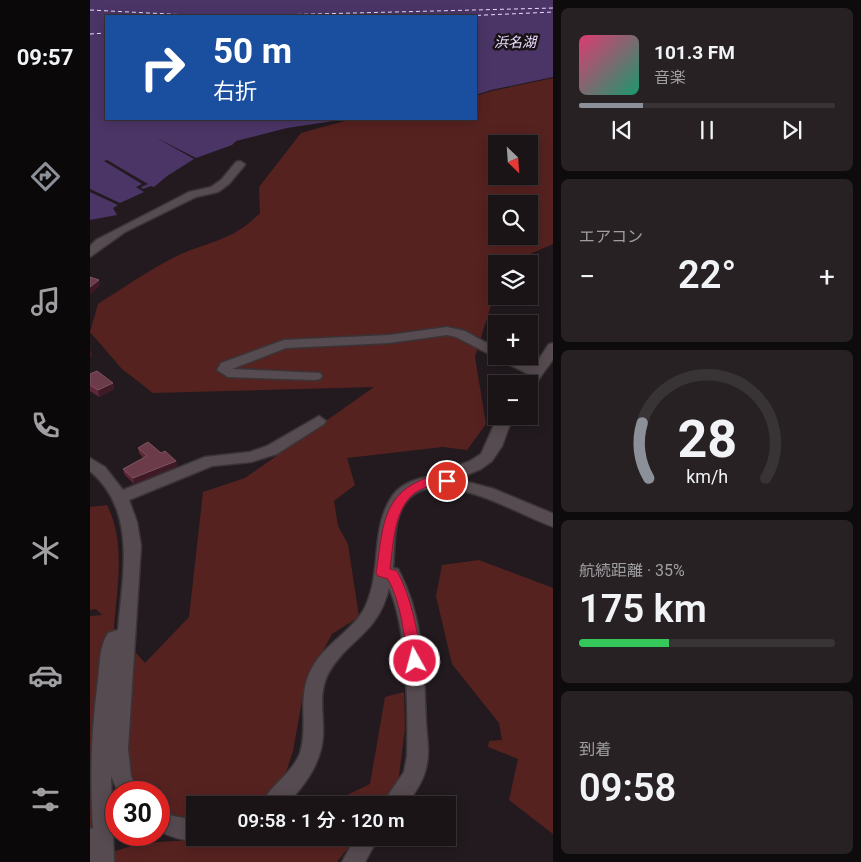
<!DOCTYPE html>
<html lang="ja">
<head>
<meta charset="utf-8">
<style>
  :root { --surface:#1a1416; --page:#272123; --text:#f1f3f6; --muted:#9f9ea1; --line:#383335; --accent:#8c9099 }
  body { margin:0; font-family:Roboto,"Noto Sans JP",sans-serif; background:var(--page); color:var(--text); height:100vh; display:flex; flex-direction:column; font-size:19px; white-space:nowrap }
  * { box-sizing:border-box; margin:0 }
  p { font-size:16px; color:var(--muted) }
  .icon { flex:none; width:28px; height:28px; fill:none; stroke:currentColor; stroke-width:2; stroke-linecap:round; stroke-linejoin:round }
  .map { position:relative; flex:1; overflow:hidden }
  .side { display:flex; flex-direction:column; gap:8px; padding:8px; background:#0e0b0c; width:308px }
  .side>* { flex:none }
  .top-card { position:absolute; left:15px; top:15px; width:372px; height:105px; border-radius:0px; box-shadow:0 2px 12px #0003,0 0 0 1px var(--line); background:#1a4fa0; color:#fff; overflow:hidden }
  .needle { width:32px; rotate:155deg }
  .controls { position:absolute; left:398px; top:135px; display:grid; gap:10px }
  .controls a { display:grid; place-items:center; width:50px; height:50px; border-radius:0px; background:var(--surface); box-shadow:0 2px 12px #0003,0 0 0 1px var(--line); font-size:25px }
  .speed { position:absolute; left:15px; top:781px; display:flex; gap:10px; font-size:25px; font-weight:700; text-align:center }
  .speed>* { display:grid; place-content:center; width:65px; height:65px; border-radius:50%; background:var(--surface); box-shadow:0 2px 12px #0003,0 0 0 1px var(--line); line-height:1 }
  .speed .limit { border:8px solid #d22; background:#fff; color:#111 }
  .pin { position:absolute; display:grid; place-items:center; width:42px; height:42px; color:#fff; margin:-21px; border:2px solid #fff; border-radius:50%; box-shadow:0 1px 5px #0007 }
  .me { position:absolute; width:55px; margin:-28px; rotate:353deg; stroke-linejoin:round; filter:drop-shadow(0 0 4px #0008) }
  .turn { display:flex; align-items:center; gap:18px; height:105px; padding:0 25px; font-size:22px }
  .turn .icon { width:65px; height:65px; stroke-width:2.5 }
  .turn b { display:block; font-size:35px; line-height:42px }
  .big { font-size:38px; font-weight:600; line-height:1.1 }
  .side .tile { flex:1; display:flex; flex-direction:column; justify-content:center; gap:8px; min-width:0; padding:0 18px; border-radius:8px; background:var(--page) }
  .side .dial { align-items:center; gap:0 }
  .dial svg { height:130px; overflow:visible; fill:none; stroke:var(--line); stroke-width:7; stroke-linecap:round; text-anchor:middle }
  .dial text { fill:var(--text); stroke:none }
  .song { display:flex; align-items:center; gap:15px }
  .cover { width:60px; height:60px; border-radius:8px; background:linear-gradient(135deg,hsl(340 70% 55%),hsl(160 70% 35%)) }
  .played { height:5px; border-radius:2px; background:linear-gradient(90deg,var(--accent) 25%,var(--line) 25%) }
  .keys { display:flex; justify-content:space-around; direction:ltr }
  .heat { display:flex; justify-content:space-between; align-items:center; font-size:28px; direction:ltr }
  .charge { height:8px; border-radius:4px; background:linear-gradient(90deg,#34c759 35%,var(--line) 0) }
  .trip { position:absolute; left:96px; top:796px; width:270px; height:50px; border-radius:0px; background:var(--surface); box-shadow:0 2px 12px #0003,0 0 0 1px var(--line); font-weight:600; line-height:50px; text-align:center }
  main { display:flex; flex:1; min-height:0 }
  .tabs { display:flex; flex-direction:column; width:90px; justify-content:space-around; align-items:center; background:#0a0809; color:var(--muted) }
  .tabs .icon { width:35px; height:35px }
  .tabs .current { color:var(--accent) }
  .tabs b { font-size:22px; color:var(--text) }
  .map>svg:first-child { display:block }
</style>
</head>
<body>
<main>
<nav class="tabs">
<b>09:57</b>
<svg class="icon current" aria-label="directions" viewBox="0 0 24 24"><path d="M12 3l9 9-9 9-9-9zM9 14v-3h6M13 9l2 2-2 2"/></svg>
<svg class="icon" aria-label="music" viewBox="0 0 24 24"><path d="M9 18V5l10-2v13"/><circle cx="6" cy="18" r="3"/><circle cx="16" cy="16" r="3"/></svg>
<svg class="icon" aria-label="phone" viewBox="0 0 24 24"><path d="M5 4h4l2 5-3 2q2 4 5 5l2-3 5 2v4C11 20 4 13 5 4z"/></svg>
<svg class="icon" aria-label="climate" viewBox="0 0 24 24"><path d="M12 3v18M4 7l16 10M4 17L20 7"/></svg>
<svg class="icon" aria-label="car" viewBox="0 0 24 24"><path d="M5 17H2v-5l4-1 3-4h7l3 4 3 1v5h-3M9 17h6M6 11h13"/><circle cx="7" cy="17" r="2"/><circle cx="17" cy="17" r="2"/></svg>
<svg class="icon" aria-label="filters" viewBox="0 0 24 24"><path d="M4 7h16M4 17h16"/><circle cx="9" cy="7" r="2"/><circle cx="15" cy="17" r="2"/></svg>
</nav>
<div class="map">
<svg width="464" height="862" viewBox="0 0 464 862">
  <rect width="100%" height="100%" fill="#221a1e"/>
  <!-- green -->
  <path fill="#562220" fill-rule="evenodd" d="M463,78V244L417,264H406V289L385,357L396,424L377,450L353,447L257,458L265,485L244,501L248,526L258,544L269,617L242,634L215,684L203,751L193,782L173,805H105V818L69,814V792H40L27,764L3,858L51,843L140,838H266L247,862H0V616L12,615L6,609L0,610V507L17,505C36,542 27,588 24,628L55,663L99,617L113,492L155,478L284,387L63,393L32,369L0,332L8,304C31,289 55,273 79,260C114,241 140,244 170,213L169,187L211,133L262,119H386V96L402,91ZM406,144H439V176H406ZM406,204H439V236H406Z
    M389,560L463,588V834L419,800L428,759L398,747L399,741L412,740L409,723L362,664L346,596L352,565Z
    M314,692L315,728L308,784L292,805H236L280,784L295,697Z"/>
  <!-- water -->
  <path fill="#4b3567" d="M0,0H463V77L401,90L386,95V16H16V119H257L197,128L146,141L142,145L106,158L65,137L104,159L77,176L64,187L61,186L53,189L51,187L58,184L17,160L14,161L52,184L46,187L54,192L30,203L0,189Z
    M0,192L28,205L23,208L27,215L0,220Z"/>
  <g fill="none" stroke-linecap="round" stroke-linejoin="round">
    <!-- ferry -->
    <path stroke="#eaddfe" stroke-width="1" stroke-dasharray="4 3" stroke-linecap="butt" d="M0,10L118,16
      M144,16L464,8
      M373,16L464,12
      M0,34L16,33"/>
    <!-- minor casing -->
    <g stroke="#3a3437" stroke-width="3">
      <path id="minor" d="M150,161L155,164L154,166L139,184L128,192L106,197L35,232L0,257V246L6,240L99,192L121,187L131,180L146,162Z
        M357,327L375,331L406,348V356H425L444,366L459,344L464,343V358L443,387L439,388V384H431L438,374L366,337L357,335L299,343L196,348L142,369L230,373L232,376L230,379L225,380L138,377L127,370L131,363L194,340L299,335Z
        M229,416L236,421L234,424L187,454L161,462L122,466L39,500L47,522L51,546L38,749L41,776L49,792H28L21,776L24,862H0V828L3,829C0,776 1,734 8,680C10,664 9,647 18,633L28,630C32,577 48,511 0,471V458L15,467L33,490L115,457L160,452L177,446Z
        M408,416H423L412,446L402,461L391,469L367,479L404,489L464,514V527C429,516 348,463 317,501C303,517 305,547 303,568L308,569C334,617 334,670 336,723C337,738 340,753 336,768C333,782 324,794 316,805H291L314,772L317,756C318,709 318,631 299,588C288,635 257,639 238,674C228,694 234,715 233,735C232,763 214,786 196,805H171C180,785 202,774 210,753C219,725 206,696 222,668C235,643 265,630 276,605C292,570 280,527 303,495C313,481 336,475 351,477L354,471L380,461L391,454Z
        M69,810L83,816L105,820V838H113C99,844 81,837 69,831Z
        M265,838H288L275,862H252Z"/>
    </g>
    <!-- minor -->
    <use href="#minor" fill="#554b50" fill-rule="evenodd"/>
  </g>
  <!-- wall -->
  <path fill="#5d2737" d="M0,374L23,383L24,389L9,397L0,391Z
    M48,448L71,453L86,461L87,466L44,484L34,474L33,469L53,458L49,453Z"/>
  <!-- shaded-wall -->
  <path fill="#3f1a26" d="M9,280L10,286L0,294V287Z
    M0,350H1L2,357H0Z
    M23,383L24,389L9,397L8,390Z
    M86,461L87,466L44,484L43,478Z"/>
  <!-- building -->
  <path fill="#6b3b49" stroke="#7d5460" d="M0,277L9,280L0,287Z
    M7,371L23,383L8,390L0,385V374Z
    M58,442L71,453L75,451L86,461L43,478L33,469L57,456L48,448Z"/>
  <!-- route -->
  <path fill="#e11d48" stroke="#92132f" d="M340,477H357L363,481C358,488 348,484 341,486C304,493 304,539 300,569L307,571C322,599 327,630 332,661L330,665L325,667L320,665L318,661C314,634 311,603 298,579L288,576L286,573C293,529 291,492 340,477Z"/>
  <g text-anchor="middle" stroke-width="5" stroke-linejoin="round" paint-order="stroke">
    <!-- far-water labels -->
    <g font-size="14" font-style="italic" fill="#eaddfe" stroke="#181115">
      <text x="425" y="47">浜名湖</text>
    </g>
  </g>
</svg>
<div class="controls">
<a><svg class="needle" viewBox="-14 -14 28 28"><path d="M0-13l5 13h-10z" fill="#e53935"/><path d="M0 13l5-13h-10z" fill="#9f9ea1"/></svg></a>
<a><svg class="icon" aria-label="search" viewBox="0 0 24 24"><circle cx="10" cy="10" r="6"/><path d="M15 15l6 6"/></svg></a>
<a><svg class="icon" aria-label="layers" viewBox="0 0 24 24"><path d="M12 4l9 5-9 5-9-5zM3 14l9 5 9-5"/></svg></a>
<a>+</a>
<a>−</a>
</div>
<div class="speed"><div class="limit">30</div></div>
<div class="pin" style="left:357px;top:481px;background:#d93025"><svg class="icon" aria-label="arrive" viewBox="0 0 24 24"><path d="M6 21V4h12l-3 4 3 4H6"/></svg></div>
<svg class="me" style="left:325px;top:661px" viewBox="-20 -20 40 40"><circle r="17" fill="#e11d48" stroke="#fff" stroke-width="3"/><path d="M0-11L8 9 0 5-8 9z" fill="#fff"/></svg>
<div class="trip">09:58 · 1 分 · 120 m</div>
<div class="top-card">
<div class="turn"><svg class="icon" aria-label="right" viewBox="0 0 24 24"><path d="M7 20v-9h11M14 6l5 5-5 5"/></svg><div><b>50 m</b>右折</div></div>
</div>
</div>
<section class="side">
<div class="tile">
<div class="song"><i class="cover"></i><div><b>101.3 FM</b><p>音楽</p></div></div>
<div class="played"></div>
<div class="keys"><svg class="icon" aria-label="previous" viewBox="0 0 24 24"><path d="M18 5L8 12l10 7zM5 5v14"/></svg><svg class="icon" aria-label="pause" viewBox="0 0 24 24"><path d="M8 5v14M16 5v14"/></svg><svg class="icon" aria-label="next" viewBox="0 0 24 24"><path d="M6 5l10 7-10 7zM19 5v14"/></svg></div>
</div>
<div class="tile"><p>エアコン</p>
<div class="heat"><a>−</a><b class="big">22°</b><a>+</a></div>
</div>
<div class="tile dial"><svg viewBox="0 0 100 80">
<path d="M14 69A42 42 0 1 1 86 69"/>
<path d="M14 69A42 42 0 0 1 10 35" stroke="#8c9099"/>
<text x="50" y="56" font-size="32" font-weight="700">28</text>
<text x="50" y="72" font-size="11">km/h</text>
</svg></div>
<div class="tile"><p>航続距離 · 35%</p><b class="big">175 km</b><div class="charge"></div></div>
<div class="tile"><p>到着</p><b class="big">09:58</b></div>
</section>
</main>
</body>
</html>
